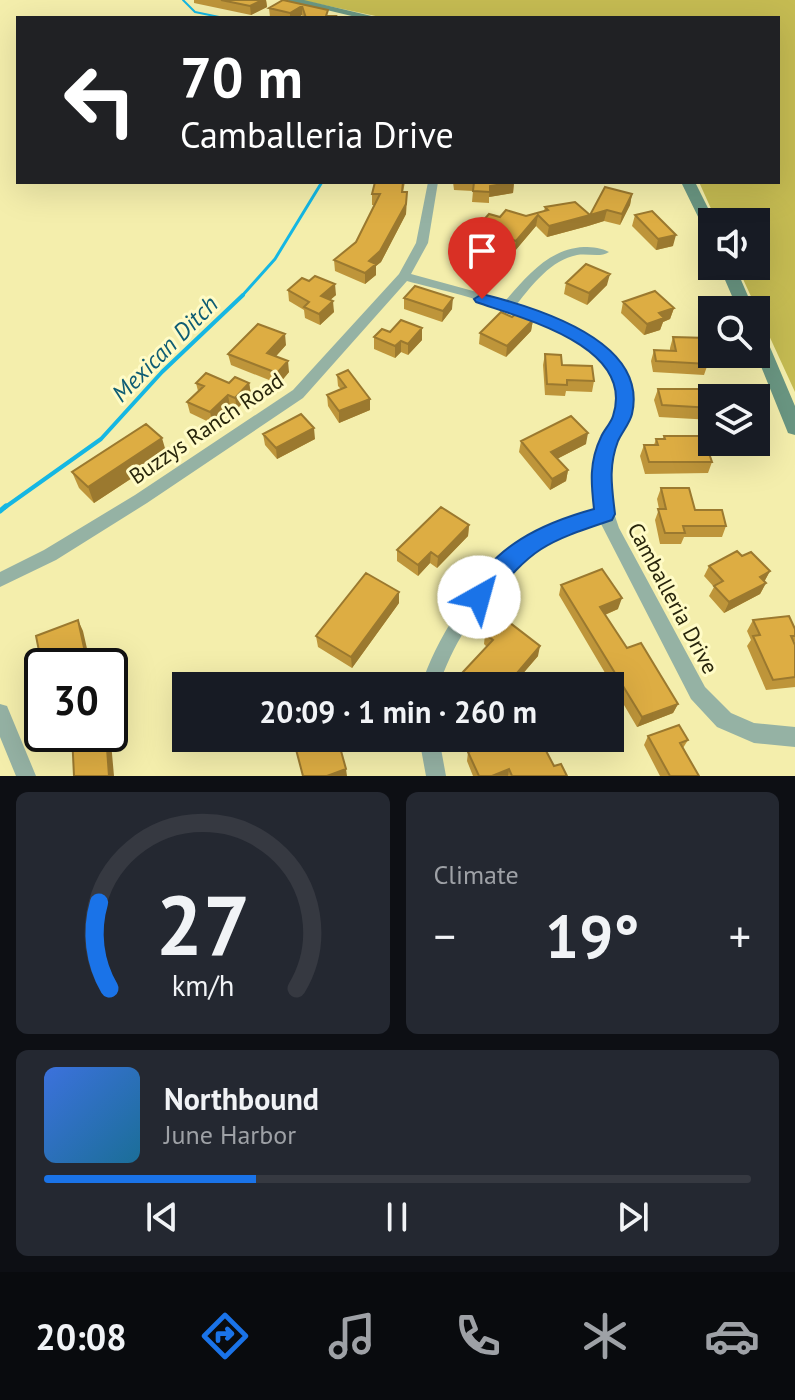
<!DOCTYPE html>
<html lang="en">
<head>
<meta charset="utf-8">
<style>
  :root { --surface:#171b24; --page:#242831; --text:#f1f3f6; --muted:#9ea1a6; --line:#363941; --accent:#1a73e8 }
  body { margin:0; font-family:"PT Sans",sans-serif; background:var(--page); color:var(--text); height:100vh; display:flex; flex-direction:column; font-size:30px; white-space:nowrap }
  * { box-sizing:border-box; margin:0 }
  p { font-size:26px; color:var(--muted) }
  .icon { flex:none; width:44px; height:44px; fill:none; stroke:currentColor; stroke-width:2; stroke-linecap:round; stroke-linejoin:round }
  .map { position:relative; height:776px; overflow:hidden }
  .drawer { display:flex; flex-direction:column; gap:16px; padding:16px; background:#0d0f14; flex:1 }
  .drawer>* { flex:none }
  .hud { position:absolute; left:16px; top:16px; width:764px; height:168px; border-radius:0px; box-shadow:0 8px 32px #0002; background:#202124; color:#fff; overflow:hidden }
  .controls { position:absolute; left:698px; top:208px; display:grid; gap:16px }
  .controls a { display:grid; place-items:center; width:72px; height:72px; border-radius:0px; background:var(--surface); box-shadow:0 8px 32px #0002; font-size:40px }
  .speed { position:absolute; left:24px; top:648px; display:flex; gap:16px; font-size:40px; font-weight:700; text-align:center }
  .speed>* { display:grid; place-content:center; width:104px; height:104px; border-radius:50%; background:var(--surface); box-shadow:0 8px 32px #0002; line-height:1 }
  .speed .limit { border:4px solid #111; border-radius:12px; background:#fff; color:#111 }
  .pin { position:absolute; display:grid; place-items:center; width:68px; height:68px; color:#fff; margin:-82px -34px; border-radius:50% 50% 50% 0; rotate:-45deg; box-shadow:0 0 8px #0007 }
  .pin .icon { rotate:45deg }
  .me { position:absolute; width:88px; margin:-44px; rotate:38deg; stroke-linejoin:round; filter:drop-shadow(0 0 6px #0008) }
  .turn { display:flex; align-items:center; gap:28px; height:168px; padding:0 32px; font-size:36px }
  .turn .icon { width:104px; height:104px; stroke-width:2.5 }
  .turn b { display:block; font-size:56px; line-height:68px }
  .big { font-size:60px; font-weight:700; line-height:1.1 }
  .drawer .card { flex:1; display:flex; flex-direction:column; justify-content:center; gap:12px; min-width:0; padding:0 28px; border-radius:12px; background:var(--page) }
  .drawer .dial { align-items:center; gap:0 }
  .dial svg { height:208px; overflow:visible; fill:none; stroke:var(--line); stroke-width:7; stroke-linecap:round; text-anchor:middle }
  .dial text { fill:var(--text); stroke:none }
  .song { display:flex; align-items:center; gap:24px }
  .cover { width:96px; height:96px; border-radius:12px; background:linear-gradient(135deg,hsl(220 70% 55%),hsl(200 70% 35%)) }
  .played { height:8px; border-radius:4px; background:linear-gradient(90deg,var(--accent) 30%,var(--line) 30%) }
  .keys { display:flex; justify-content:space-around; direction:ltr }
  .heat { display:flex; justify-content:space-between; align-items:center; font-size:44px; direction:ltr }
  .drawer .tiles { flex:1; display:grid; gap:16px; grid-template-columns:1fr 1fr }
  .card:last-child { grid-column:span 2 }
  .trip { position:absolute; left:172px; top:672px; width:452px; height:80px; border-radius:0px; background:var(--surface); box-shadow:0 8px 32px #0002; font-weight:700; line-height:80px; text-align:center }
  .tab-bar { display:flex; height:128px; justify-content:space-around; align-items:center; background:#090b0e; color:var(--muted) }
  .tab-bar .icon { width:56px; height:56px }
  .tab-bar .current { color:var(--accent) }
  .tab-bar b { font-size:36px; color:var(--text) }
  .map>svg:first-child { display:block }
</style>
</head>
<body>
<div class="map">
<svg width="795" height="776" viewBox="0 0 795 776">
  <rect width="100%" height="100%" fill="#f4eeac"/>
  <!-- green -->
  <path fill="#c5bb52" d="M300,0H795V392L737,266H756V222H717L699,182H778V18H385Z"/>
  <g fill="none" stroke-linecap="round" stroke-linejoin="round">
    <!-- stream-far3 -->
    <path stroke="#15b7e3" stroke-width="2" d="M183,0L195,12L224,18"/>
    <!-- stream-far2 -->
    <path stroke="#15b7e3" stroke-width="3" d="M241,297L275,259L322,182"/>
    <!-- stream-far1 -->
    <path stroke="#15b7e3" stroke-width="4" d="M4,508L101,439L162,372L243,295"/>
    <!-- stream -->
    <path stroke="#15b7e3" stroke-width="5" d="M0,511L6,506"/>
    <!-- street -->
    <path fill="#95b2a4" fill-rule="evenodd" d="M428,182H438L428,243L411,274L506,300C528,275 549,249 584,247C593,247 602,248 609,252C600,258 588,253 577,255C551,260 533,284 517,304L548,315L583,332L610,353L629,382L630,413L616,440L609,462L608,484L612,507L619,528L705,687L731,713L754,723L795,727V747L754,743L717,727L691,699L600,522C582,527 564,532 548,542C501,570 455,634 439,686H421C439,630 486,560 539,531C557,521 577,515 596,510C591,485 591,461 603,437C608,428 615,421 616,410C616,401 617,387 613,379C584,320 466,297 407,281L303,398L147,503L56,560L0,587V572L44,550L135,495L293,390L399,274L416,243Z
      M0,704L7,706L36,776H16L0,737Z
      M419,738H439L446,776H426Z"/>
    <!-- secondary -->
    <path fill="#6a9682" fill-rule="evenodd" d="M285,0H304L380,18H360Z
      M681,182H695L715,222H712V235L705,231Z
      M719,266H735L754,310H738Z
      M756,327L764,333L795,406V435L788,433L786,428L756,354Z"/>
  </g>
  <!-- wall -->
  <path fill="#be953a" d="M194,0H266L267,7L251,15L194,3Z
    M283,0L328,16L336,18H303L302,15L297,18L270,17L269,8Z
    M405,182L403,192H407L406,214L381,262L376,266V275L365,284L335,271L334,260L356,242L375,205H372V194Z
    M453,182H514L513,193L489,197V203L472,202L473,191L454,190Z
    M632,194L630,205L620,225L604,221L588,226L590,215Z
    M545,207L590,215L588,226L547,237L536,226L514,252L499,247L495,253L502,274L485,278L480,273L450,263L451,252L500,217L526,216L544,211Z
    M635,215L673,246L656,250L632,226Z
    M566,283L607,285L587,305L564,294Z
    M288,290L336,295L330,300L334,312L320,325L305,318L304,310L289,301Z
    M404,298L452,309L442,322L404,309Z
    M623,302L674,308L670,319L663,322L660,330L644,335L621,313Z
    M533,320L531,331L506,357L479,344L480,333Z
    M390,332L422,340L408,355L401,352L395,358L374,349V337Z
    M673,337L712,352L704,375L653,372L651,361L654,350L670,351V348Z
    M286,345L276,356L289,372L279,384L231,365L228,354Z
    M545,354L562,365L594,381L592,392L566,391L565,396L545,395L543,365Z
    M337,375L370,410L339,423L328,406L327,395L341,389L338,386Z
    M196,383H249L251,394L237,409L230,406L213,424L190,413L187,402L198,391Z
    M658,389L712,398V420L659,417L654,400Z
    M263,434L315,439L277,459L265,445Z
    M664,436L712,462L708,473L645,474L640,456L644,445H654L656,439H663Z
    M521,441L586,444L557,459L568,470L566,481L550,490L519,452Z
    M167,455L94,503L79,488L72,472Z
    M661,488L695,510L726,526L722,537H684L681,544H660L655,520L659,509L657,499Z
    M469,525L468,536L437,568L430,563L418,576L397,561V550Z
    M742,556L770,571L764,582L766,583L760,594L724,613L709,596L714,587L704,576L709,566Z
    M561,585L618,609L605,615L627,648L678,704L673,713L637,727L559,595Z
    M399,603L352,668L318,647L316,636Z
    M753,620L795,629V641L794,643L795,645V687L766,690L747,646L751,640L747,631Z
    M485,634L538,656L515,683L519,686H467L462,682L463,672L487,647L484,644Z
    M648,736L688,740L683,748L699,776H660L644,745Z
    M468,752L548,754L554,766L567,776H473L467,761Z"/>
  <!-- shaded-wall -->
  <path fill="#9b792f" d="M262,0H266L267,7L251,15L250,6Z
    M302,6V15L297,18H290V13Z
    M514,182L513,193L489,197L490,186Z
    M407,192L406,214L381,262L376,266V275L365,284V273L369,261Z
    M632,194L630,205L620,225L622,214Z
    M607,210L604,221L588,226L590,215Z
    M538,215L536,226L514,252L516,241Z
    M590,215L588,226L547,237L549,226Z
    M676,235L673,246L656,250L658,239Z
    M501,236L499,247L489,260L490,249Z
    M503,262L502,274L485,278L486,267Z
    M610,274L607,285L587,305L589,293Z
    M335,284L336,295L322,307L321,296Z
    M453,298L452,309L442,322L443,311Z
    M333,301L334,312L320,325L319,314Z
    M674,308L670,319L663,322L660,330L644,335L647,324L659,313Z
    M533,320L531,331L506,357L507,346Z
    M422,328V340L408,355V344Z
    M285,334L286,345L269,364L267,353Z
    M401,341V352L395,358V346Z
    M288,361L289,372L279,384L277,373Z
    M249,383L251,394L237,409L235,398Z
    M228,395L230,406L213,424L210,412Z
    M370,399V410L339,423V411Z
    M314,428L315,439L277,459L276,448Z
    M588,433L586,444L549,463L551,452Z
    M162,438L167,455L94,503L88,487Z
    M568,470L566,481L550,490L552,479Z
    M469,525L468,536L437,568L438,557Z
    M431,552L430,563L418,576V565Z
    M770,571L764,582L760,577Z
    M766,583L760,594L724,613L729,602Z
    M399,592V603L352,668L351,657Z
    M622,598L618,609L597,618L600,607Z
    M78,620L83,631L91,666H88Z
    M540,646L538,656L512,686L511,680Z
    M678,704L673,713L637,727L642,717Z
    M110,731L114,776H109L106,734H110Z
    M344,738H348L349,746L339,750L338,740Z
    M346,769L347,776H327Z
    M509,769L508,776H492Z"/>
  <!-- building -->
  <path fill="#ddad43" stroke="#9b792f" stroke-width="2" d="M221,0H262L250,6Z
    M283,0L328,10L326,16H336L335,18H306L302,6L290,13L269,8Z
    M375,182H403L402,192H407L406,204L380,251L369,261L376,264L365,273L334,260L356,242L380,194H372Z
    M474,182H514L490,186V192L473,191Z
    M605,187L632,194L622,214L607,210L590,215Z
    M575,202L590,215L549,226L538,215L516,241L501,236L490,249L503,262L486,267L481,262L451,252L461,240L465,241L489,214L500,217L506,210L526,216L548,210L545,207Z
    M652,211L676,235L658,239L635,215Z
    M586,264L610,274L589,293L566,283Z
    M315,276L335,284L321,296L333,301L319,314L304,307L309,302L288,290L302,278L309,281Z
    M415,286L453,298L443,311L404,298Z
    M655,291L674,308L659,313L664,318L647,324L623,302Z
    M501,312L512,317L517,313L533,320L507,346L480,333Z
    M401,320L422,328L408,344L401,341L395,346L374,337L382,329L390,332Z
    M258,324L285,334L267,353L288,361L277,373L228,354Z
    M673,337L708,338L712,352H704L708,364L656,361L654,350L676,351Z
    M545,354L561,355L562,365L592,366L594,381L567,380V385L547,384Z
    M348,370L370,399L339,411L327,395L346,387L337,375Z
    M206,373L229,383L235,377L249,383L235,398L228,395L210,412L187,402L204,386L196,383Z
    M658,389H722L725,398H712V408L662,405Z
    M301,414L314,428L276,448L263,434Z
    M571,416L588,433L551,452L568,470L552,479L521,441Z
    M146,424L162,438L88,487L72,472Z
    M664,436H703L712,462H649L644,445H658L656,439H665Z
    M661,488H689L695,510H722L726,526H683L685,533H665L658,509H666Z
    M441,507L469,525L438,557L431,552L418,565L397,550Z
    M737,551L742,556L751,552L770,571L760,577L766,583L729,602L714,586L723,581L709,566Z
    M602,569L622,598L600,607L627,648L641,643L678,704L642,717L561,585Z
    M366,573L399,592L351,657L316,636Z
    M501,616L540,646L511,680L519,686H480L463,672L493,640L485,634Z
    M789,616L795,629V636H791L795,645V677L773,680L753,636L760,635L753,620Z
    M78,620L88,666H42L36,636Z
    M679,725L688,740L680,743L699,776H670L648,736Z
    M72,734H106L109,776H74Z
    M293,738H344L338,740L346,769L327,776H303Z
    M504,738H547L550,745L544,747L554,766L561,764L567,776H512L509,769L492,776H479L468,752Z"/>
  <!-- route -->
  <path fill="#1a73e8" stroke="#114b97" stroke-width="2" d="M482,294C534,307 649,340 632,414C630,423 622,432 618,441C608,467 612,488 615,514L612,520C543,543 533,547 487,604L479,607L471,604L468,597C492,546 543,523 594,509C591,483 589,462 601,437C604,430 611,423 613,416C636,346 521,318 476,302L474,299Z"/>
  <g text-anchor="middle" stroke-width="6" stroke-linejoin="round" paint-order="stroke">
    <!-- street labels -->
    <g font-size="22" fill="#28250b" stroke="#fffbc6">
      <text transform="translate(206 428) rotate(-34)" y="8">Buzzys Ranch Road</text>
      <text transform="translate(673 598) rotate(62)" y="8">Camballeria Drive</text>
    </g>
    <!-- water labels -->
    <g font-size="24" font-style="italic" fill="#0f5d74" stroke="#fffbc6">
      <text transform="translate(165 349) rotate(-45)" y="8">Mexican Ditch</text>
    </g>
  </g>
</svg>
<div class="controls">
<a><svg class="icon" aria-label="sound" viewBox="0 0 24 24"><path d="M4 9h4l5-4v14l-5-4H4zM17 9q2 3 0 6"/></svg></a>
<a><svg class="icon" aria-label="search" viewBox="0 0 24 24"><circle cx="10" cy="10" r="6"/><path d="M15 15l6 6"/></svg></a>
<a><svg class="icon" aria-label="layers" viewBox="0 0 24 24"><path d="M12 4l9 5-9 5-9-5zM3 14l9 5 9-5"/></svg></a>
</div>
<div class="speed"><div class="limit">30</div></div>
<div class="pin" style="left:482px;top:299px;background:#d93025"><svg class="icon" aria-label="arrive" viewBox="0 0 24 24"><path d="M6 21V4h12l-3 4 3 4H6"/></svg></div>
<svg class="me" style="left:479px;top:597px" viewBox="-20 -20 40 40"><circle r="19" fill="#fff"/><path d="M0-13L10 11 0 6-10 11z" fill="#1a73e8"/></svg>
<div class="trip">20:09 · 1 min · 260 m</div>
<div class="hud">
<div class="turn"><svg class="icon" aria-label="left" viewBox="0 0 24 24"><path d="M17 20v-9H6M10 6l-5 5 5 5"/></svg><div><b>70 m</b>Camballeria Drive</div></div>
</div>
</div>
<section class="drawer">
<div class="tiles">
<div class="card dial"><svg viewBox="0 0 100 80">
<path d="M14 69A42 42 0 1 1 86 69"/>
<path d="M14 69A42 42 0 0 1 10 36" stroke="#1a73e8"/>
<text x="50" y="56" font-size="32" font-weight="700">27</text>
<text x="50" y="72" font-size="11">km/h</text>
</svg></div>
<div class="card"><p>Climate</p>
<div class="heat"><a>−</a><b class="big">19°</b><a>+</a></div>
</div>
<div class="card">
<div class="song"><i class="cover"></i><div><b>Northbound</b><p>June Harbor</p></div></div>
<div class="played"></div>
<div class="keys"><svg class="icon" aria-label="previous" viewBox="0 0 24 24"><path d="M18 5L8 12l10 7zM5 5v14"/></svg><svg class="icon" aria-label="pause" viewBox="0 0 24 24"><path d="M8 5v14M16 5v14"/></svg><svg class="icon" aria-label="next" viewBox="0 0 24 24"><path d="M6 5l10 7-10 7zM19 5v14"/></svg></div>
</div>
</div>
</section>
<nav class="tab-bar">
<b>20:08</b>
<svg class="icon current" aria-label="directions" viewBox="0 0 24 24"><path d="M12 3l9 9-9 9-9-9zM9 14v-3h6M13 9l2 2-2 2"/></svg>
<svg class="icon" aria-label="music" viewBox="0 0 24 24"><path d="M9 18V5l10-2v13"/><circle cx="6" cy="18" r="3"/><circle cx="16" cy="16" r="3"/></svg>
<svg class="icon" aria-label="phone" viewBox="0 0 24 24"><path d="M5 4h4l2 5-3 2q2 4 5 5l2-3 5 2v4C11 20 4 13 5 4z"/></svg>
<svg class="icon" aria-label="climate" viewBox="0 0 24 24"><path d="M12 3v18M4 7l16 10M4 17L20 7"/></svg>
<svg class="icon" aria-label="car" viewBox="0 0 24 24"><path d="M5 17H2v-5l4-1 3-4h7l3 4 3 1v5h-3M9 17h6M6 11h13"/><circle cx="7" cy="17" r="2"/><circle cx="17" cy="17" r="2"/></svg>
</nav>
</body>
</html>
